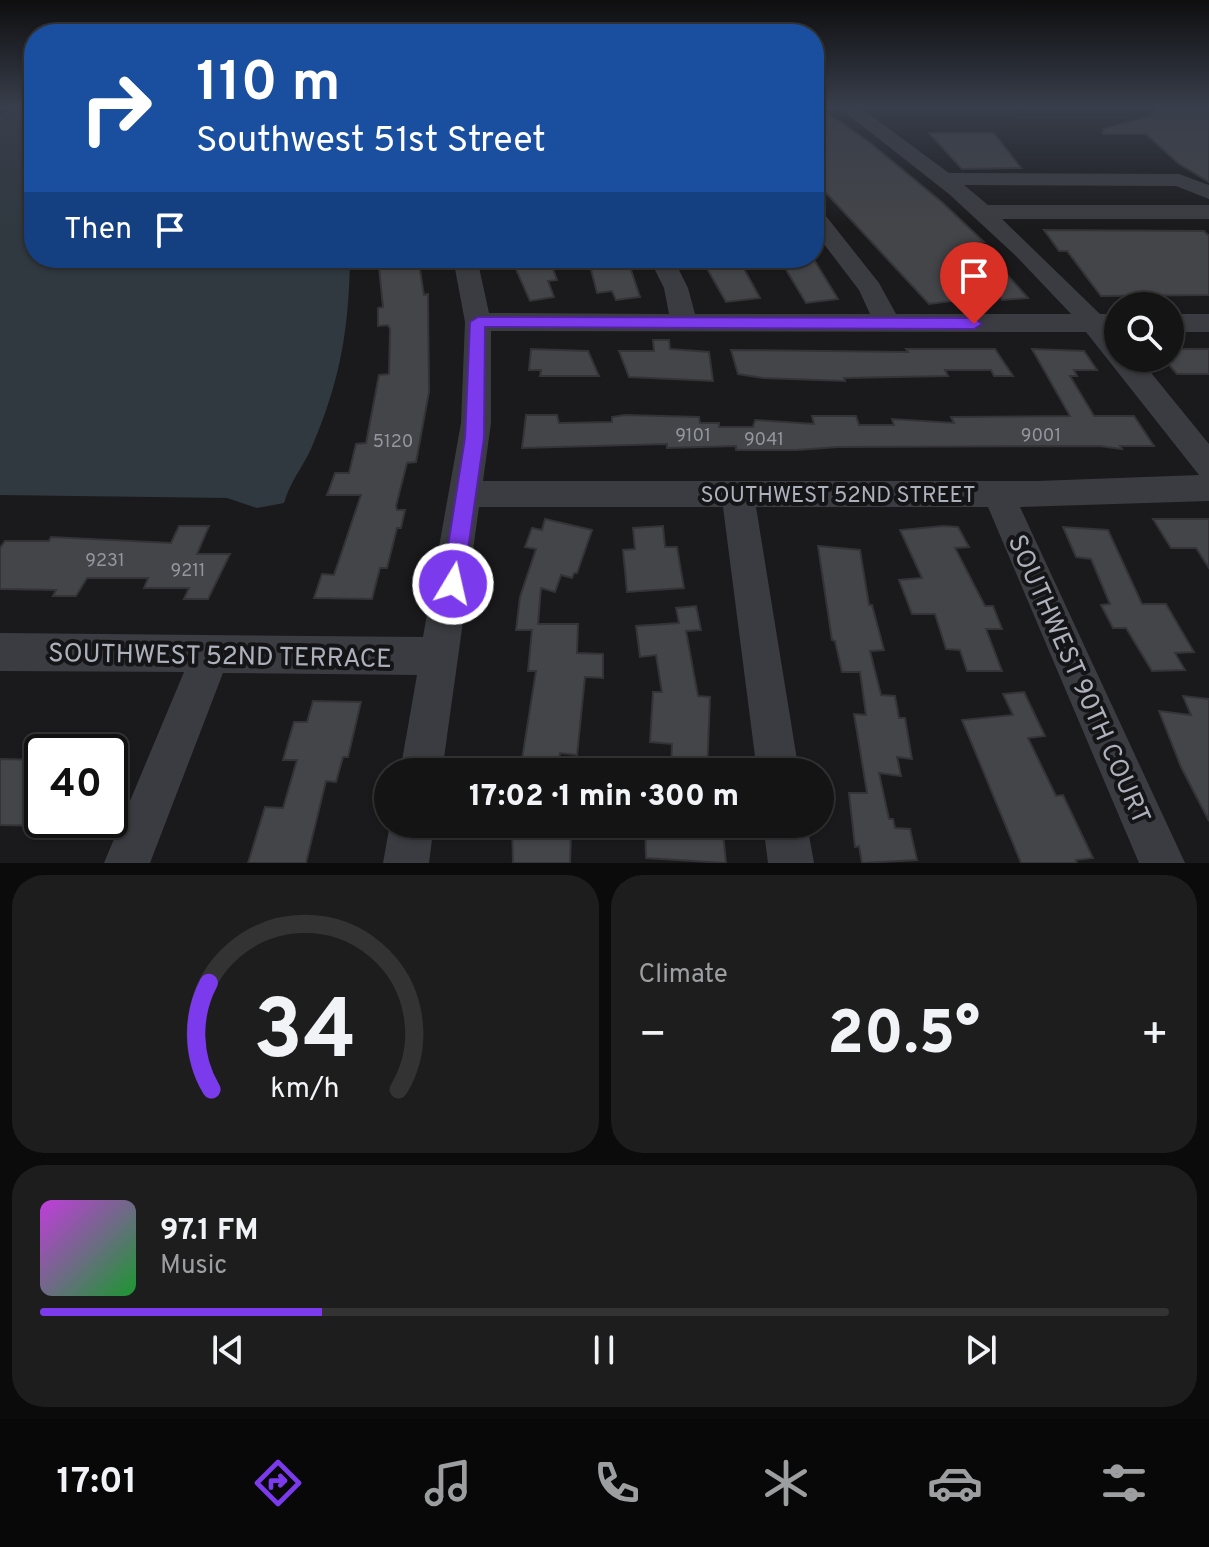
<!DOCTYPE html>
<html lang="en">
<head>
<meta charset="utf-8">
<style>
  :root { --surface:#141415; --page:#1d1d1e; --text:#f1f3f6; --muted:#9d9ea0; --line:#333334; --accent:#7c3aed }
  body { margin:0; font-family:Overpass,sans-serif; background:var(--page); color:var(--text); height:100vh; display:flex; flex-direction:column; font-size:30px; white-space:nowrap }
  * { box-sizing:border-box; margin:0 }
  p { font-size:26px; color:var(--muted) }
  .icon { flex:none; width:44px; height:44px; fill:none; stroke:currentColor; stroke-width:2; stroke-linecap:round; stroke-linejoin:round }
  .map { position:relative; height:863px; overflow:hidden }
  .side { display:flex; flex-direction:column; gap:12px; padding:12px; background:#0b0b0c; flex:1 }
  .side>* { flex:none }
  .hud { position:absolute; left:24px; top:24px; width:800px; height:244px; border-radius:32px; box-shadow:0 2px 6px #0004,0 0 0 2px var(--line); background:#1a4fa0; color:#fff; overflow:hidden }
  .fabs { position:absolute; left:1104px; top:292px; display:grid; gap:16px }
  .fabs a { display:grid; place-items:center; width:80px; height:80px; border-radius:50%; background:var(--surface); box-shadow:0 2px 6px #0004,0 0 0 2px var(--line); font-size:40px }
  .speed { position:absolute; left:24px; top:734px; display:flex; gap:16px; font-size:40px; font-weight:700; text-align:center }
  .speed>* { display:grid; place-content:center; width:104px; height:104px; border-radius:50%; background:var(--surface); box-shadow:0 2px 6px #0004,0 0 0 2px var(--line); line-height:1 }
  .speed .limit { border:4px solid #111; border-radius:12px; background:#fff; color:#111 }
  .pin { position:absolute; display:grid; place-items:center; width:68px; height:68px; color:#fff; margin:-82px -34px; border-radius:50% 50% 50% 0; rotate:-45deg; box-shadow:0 0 8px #0007 }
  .pin .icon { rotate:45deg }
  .me { position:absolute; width:88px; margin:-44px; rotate:9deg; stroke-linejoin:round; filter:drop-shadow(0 0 6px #0008) }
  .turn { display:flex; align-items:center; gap:28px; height:168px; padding:0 40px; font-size:36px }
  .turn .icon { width:104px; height:104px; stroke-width:2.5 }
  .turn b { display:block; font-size:56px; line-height:68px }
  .then { display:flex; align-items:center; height:76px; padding:0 40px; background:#0003; gap:16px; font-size:30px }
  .big { font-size:60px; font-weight:800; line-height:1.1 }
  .side .tile { flex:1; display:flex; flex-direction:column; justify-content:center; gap:12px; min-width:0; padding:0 28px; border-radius:32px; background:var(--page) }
  .side .dial { align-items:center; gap:0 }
  .dial svg { height:208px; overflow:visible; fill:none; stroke:var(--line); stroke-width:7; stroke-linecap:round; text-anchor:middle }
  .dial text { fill:var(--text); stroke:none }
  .song { display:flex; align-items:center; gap:24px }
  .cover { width:96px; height:96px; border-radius:12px; background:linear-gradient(135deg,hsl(290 70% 55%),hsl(130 70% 35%)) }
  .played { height:8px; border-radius:4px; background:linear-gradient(90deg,var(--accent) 25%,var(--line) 25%) }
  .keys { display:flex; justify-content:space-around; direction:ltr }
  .heat { display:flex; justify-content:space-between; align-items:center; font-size:44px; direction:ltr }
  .side .tiles { flex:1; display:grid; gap:12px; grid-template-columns:1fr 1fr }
  .tile:last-child { grid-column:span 2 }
  .trip { position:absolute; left:374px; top:758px; width:460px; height:80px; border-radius:40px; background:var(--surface); box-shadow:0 2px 6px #0004,0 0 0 2px var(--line); font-weight:800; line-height:80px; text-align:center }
  .tabs { display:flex; height:128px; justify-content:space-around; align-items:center; background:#080808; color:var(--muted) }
  .tabs .icon { width:56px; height:56px }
  .tabs .on { color:var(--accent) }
  .tabs b { font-size:36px; color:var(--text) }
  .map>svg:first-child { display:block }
</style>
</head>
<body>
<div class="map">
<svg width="1209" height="863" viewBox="0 0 1209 863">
  <rect width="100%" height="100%" fill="#1a1a1c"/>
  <!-- water -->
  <path fill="#303840" d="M12,106H34V258H350C349,330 340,382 311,449C302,468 290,482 284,503L257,508L227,498L0,495V115Z"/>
  <!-- building -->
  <path fill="#444549" stroke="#343438" stroke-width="2" d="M1159,106L1209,109V182L1179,164L1146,134H1103V129L1150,116Z
    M827,113L868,141L943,203L984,242L979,243L1028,298L1002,300L995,287L976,298L929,304L814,180V116Z
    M929,133H994L1021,168L962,169Z
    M1044,230L1204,231L1209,236V295L1101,296L1067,251H1059Z
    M378,258H418L424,295L428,294L429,392L416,462L407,463L396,506L397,510H405L401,528H397L387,568H380L372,599L314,598L322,574L334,575L361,495H327L335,473H349L356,444L366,443L379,375L389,374L390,329L388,325L378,326V308L383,307Z
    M511,258H549L557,280L548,281L554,297L530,301Z
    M588,258H627L640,297L616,300L612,291L597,293Z
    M701,258H738L760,298L726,302Z
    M779,258H813L838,299L806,303Z
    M653,340H669L670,349L709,352L713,381L629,377L619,351H654Z
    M531,349L588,351L599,376H540L541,370H529Z
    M906,349H995L1013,376H994L991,370H945L948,376L844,378L845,381L763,378L738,374L731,350L908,352Z
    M1032,349L1084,351L1097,370H1074L1077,376H1070L1094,416H1134L1154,446H1120L1122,449L1099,446L838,447L797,450H736V446L667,448V444L522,448L526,415H557L559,423L612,422V417L625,415L699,417L700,423H719V427H753L755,420L814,424L812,416H856L859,425H894L892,419L954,423L951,417L1070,416Z
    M1170,349H1209V374H1177L1170,366Z
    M545,519L592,530L577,573H574L572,578L561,575L555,592L541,588L538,624H578L577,653L603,654V678L585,677L577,755L560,753L557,772H520L536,671H528L532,630H516L520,597L536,549L525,547L532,528L542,530Z
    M1153,519H1209V568L1196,548H1171Z
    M179,526H209L197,554H230L208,599H184L189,588H144L148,578H87L76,596H53L56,590L0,589V548L5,541H49L51,537L171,543Z
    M663,526L665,547H677L684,588L627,592L623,550L635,549L633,528Z
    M943,526L958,527L969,547L955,548L985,606H993L1002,629H986L1002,671H967L960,650L946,649L935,614H912L899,580L922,578L900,530Z
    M1063,527L1108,530L1142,604H1166L1194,652L1175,653L1185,670L1152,671L1126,628H1113L1101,605L1110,604L1091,559L1076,557Z
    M818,546L860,550L869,605H872L884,650L870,651L881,695L895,696L899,718H905L912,759L897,757L901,776L879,773L889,819H893L895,828L910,829L917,860L862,863L859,846L855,847L849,793H867L854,714L866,715L860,672H842L835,641L832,640Z
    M696,606L701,630L686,631L698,696L710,697L707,772L671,769L672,744L650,742L653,692H662L656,655L640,657L636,626L679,623L676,608Z
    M1024,692L1045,736L1028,738L1056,796L1063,795L1093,858L1076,860L1077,863H1021L986,778L962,720L1013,715L1003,694Z
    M1183,696L1209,699V821L1181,767L1159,711L1191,715Z
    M313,701L361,702L348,757H343L336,782L326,781L306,863H248L265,807L283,808L297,760H283L294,722H307Z
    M0,759L42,760V826L0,825Z
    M512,824H555V834H571L570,863H513Z
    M645,824H722L726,863L646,858Z"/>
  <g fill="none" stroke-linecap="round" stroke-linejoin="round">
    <!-- minor -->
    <path fill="#3b3c41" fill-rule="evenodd" d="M837,106H858L949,173L1179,174L1209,185V199L1176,186L964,185L988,205H1209V219H1002L1100,314H1118V358H1139L1209,444V501L1020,507L1185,863H1139L988,507H756L799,772H757L723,507H479L442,772H400L417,675L223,673L150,863H104L184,672L0,671V633L423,637L461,423L465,322L453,258H477L489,313L669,314L664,288L649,258H673L688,288L695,314H870L859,290L814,231V209L822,211L879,283L896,314H1071L1016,256L949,194ZM491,331L1086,332L1199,475L1037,481H483L491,423Z
      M1170,314H1209V332H1170Z
      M390,824H434L429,863H383Z
      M763,824H807L814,863H768Z"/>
  </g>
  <!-- sky -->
  <linearGradient id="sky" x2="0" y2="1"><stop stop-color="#0e0e0f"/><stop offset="0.47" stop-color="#383e4b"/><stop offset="1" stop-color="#383e4b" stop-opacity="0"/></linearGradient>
  <rect width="1209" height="227" fill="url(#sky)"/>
  <!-- route -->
  <path fill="#7c3aed" stroke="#51269a" stroke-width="2" d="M478,317L974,318L982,324L974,329L485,327L484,438L463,584L460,591L453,594L445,591L442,584L465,438L470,322Z"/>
  <g text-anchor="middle" stroke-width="8" stroke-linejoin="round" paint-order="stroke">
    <!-- number labels -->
    <g font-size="18" fill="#93969e">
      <text x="693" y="441">9101</text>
      <text x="1041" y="441">9001</text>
      <text x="764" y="445">9041</text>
      <text x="393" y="447">5120</text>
      <text x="105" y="566">9231</text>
      <text x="188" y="576">9211</text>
    </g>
    <!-- street labels -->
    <g font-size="22" fill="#adb1bb" stroke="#151517">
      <text x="838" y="502">SOUTHWEST 52ND STREET</text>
    </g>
    <!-- near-street labels -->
    <g font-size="26" fill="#adb1bb" stroke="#151517">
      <text transform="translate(220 655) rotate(1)" y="9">SOUTHWEST 52ND TERRACE</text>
      <text transform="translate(1080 679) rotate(66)" y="9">SOUTHWEST 90TH COURT</text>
    </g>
  </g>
</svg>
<div class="fabs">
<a><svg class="icon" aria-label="search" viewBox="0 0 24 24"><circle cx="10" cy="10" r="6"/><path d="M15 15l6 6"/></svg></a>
</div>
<div class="speed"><div class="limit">40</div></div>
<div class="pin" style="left:974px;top:324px;background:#d93025"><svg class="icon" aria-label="arrive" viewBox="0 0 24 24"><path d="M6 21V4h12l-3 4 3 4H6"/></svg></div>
<svg class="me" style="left:453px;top:584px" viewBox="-20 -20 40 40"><circle r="17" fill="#7c3aed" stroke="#fff" stroke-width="3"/><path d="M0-11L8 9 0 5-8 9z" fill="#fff"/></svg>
<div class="trip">17:02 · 1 min · 300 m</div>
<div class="hud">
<div class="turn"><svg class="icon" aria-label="right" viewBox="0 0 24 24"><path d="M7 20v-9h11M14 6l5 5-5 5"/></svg><div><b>110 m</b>Southwest 51st Street</div></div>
<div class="then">Then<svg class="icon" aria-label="arrive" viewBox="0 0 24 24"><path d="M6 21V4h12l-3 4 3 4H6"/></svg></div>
</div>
</div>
<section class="side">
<div class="tiles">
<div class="tile dial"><svg viewBox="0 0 100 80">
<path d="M14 69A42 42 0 1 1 86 69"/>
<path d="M14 69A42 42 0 0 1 13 28" stroke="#7c3aed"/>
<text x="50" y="56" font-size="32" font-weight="700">34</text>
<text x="50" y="72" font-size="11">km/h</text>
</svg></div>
<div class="tile"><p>Climate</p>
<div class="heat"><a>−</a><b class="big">20.5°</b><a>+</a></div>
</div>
<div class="tile">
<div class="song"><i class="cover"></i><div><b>97.1 FM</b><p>Music</p></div></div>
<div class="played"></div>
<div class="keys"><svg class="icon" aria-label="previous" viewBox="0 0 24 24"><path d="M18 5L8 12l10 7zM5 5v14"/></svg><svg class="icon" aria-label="pause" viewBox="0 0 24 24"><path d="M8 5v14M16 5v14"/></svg><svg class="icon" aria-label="next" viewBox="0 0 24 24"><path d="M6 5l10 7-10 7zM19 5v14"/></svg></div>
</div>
</div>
</section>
<nav class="tabs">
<b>17:01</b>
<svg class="icon on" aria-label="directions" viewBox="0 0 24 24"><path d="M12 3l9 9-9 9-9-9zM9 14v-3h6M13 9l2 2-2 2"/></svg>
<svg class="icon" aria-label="music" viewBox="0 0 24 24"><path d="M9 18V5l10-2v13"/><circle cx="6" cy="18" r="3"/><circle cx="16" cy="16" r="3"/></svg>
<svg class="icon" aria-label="phone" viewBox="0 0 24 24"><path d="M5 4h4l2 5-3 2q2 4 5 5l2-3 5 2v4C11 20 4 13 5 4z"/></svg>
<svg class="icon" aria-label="climate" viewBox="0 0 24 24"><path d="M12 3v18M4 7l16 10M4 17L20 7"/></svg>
<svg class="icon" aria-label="car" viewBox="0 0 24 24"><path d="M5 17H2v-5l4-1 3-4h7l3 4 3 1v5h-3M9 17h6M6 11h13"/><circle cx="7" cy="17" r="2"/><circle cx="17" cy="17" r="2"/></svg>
<svg class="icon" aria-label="filters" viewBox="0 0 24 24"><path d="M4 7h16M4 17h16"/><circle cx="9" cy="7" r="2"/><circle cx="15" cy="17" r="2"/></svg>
</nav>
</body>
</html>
